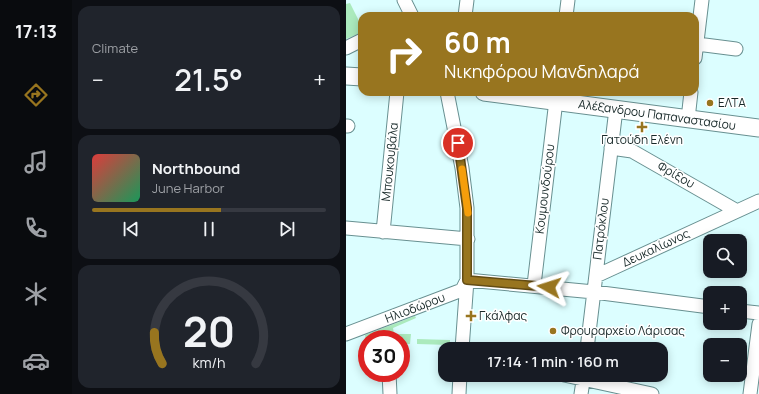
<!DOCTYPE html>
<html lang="en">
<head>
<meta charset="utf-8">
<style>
  :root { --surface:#171b24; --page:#20242c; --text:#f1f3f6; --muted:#9ea1a6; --line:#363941; --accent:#98751f }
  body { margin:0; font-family:Manrope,sans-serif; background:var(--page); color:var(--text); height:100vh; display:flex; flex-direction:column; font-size:15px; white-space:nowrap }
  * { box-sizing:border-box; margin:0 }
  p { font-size:13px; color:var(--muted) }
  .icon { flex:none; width:22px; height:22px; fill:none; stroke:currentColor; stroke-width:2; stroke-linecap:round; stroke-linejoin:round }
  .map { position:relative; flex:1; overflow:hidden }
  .sheet { display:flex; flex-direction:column; gap:6px; padding:6px; background:#0d0f14; width:274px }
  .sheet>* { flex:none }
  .banner { position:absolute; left:12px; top:12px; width:341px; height:84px; border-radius:12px; box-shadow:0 2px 10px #0003; background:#98751f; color:#fff; overflow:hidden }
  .fabs { position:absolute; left:357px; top:234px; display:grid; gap:8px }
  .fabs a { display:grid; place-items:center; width:44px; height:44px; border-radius:8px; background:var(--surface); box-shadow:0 2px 10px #0003; font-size:20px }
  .speed { position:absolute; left:12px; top:330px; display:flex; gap:8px; font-size:20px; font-weight:700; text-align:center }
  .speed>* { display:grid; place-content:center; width:52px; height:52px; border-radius:50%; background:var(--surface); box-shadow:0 2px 10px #0003; line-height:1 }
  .speed .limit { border:6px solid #d22; background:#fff; color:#111 }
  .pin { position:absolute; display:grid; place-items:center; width:34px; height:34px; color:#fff; margin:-17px; border:2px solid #fff; border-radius:50%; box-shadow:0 1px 4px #0007 }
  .me { position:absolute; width:44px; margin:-22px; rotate:276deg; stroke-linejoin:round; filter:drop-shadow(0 0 3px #0008) }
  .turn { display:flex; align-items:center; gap:14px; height:84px; padding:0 20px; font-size:18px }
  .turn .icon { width:52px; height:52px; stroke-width:2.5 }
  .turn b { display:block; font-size:28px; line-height:34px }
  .big { font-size:30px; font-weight:600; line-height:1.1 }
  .sheet .widget { flex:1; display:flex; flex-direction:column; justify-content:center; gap:6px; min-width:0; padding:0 14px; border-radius:12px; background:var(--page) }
  .sheet .dial { align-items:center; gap:0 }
  .dial svg { height:104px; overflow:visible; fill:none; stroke:var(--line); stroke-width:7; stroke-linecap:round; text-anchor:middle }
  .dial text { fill:var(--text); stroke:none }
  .song { display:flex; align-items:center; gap:12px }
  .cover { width:48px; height:48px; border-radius:6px; background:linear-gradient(135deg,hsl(0 70% 55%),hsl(150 70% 35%)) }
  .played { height:4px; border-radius:2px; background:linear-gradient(90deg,var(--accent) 55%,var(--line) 55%) }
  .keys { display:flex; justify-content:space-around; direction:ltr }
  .heat { display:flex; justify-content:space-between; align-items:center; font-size:22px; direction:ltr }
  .trip { position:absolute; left:92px; top:342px; width:230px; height:40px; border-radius:12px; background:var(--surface); box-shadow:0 2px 10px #0003; font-weight:600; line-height:40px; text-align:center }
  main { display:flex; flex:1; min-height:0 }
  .tabs { display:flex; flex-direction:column; width:72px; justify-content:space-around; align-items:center; background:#090b0e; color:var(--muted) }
  .tabs .icon { width:28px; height:28px }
  .tabs .selected { color:var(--accent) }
  .tabs b { font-size:18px; color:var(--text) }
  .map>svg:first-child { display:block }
</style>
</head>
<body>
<main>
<nav class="tabs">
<b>17:13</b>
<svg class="icon selected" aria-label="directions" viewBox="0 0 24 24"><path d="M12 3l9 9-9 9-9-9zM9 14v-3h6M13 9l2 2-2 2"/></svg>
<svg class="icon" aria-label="music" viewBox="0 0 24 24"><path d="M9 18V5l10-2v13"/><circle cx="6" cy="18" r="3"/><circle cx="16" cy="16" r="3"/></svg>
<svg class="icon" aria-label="phone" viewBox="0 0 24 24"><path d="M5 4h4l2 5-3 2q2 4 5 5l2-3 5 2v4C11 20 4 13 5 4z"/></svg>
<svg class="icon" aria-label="climate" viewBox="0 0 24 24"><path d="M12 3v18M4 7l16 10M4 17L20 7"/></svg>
<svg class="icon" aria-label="car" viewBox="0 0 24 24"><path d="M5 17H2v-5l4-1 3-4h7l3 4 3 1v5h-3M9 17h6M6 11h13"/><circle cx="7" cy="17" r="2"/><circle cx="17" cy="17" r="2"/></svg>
</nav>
<section class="sheet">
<div class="widget"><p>Climate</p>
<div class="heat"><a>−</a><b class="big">21.5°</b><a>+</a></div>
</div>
<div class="widget">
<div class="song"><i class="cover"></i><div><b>Northbound</b><p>June Harbor</p></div></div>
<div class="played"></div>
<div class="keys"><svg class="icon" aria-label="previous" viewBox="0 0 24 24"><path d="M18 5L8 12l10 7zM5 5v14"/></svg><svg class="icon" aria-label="pause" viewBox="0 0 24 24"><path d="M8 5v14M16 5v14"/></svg><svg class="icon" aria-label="next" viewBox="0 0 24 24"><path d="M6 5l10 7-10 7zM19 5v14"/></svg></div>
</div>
<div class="widget dial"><svg viewBox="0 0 100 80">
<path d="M14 69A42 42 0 1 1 86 69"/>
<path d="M14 69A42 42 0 0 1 8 45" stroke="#98751f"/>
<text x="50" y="56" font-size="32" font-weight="700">20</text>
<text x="50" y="72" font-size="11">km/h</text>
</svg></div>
</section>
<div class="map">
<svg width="413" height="394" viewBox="0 0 413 394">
  <rect width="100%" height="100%" fill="#dcfeff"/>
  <!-- green -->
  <path fill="#abeabd" d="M4,3L16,27V32L0,39V4Z
    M69,316L70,318L47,328L48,334H65L64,344H55V339H43V336H34L20,340L19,335Z
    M71,339L104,340V345L71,344Z"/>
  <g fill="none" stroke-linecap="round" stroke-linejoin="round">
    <!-- minor casing -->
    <g stroke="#689091" stroke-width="15">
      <path id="minor" d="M58,0L66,16
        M119,16L121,0
        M220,16L222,0
        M351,44L390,49
        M0,48L16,40
        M349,58L356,0
        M101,92L116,168L121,208V280L116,349
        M342,119L345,92
        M0,126H2
        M265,148L286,151L391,211
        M0,228L122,239
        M37,232L51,92
        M250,276L413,201
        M121,280L248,292L364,307
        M188,285L211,92
        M394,311L413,313
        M0,334L116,290L121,280
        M241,349L270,109
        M43,373L44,394
        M218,375L306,394
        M113,394L114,375
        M235,394L238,375
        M404,394L413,324"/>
    </g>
    <!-- major casing -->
    <g stroke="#689091" stroke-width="19">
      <path id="major" d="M0,76L16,77
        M138,92L413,128"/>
    </g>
    <!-- minor -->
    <use href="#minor" stroke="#fff" stroke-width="13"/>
    <!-- major -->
    <use href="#major" stroke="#fff" stroke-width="17"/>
  </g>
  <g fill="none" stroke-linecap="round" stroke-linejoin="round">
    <!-- route casing -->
    <g stroke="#634c14" stroke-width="10">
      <path id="route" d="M112,143L121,208V280L203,287"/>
    </g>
    <!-- route -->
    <use href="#route" stroke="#98751f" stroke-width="7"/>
    <!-- slow -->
    <path stroke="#f59e0b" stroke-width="7" d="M116,169L122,213"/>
  </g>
  <!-- markers -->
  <g fill="#98751f" stroke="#fff" stroke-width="1.5">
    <circle cx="364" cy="103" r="4"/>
    <path d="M294 121h4v4h4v4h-4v4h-4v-4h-4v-4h4z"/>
    <path d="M123 310h4v4h4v4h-4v4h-4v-4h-4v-4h4z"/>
    <circle cx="207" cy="331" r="4"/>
  </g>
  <g text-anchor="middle" stroke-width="3" stroke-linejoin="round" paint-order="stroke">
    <!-- poi labels -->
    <g font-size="12" fill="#182929" stroke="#fff" text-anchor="start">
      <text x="372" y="107">ΕΛΤΑ</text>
      <text x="296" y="144" text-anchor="middle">Γατούδη Ελένη</text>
      <text x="133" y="320">Γκάλφας</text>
      <text x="215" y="335">Φρουραρχείο Λάρισας</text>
    </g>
    <!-- street labels -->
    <g font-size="12" fill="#182929" stroke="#fff">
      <text transform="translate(311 115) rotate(8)" y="4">Αλέξανδρου Παπαναστασίου</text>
      <text transform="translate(44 162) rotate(-84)" y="4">Μπουκουβάλα</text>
      <text transform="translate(330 175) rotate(30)" y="4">Φρίξου</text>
      <text transform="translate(199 189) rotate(-83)" y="4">Κουμουνδούρου</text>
      <text transform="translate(255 229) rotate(-83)" y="4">Πατρόκλου</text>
      <text transform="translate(310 248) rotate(-25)" y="4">Δευκαλίωνος</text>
      <text transform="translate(69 308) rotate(-21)" y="4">Ηλιοδώρου</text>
    </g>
  </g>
</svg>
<div class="fabs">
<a><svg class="icon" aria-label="search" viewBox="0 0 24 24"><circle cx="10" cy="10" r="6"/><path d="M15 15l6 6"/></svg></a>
<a>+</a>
<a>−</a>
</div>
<div class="speed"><div class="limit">30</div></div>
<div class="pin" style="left:112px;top:143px;background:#d93025"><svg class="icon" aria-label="arrive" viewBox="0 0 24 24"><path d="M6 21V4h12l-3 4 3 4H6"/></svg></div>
<svg class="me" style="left:203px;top:287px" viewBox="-20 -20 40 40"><path d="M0-17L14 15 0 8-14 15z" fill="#98751f" stroke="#fff" stroke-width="4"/></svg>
<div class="trip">17:14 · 1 min · 160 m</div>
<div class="banner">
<div class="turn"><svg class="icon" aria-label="right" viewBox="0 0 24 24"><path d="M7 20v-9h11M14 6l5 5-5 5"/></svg><div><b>60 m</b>Νικηφόρου Μανδηλαρά</div></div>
</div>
</div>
</main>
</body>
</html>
